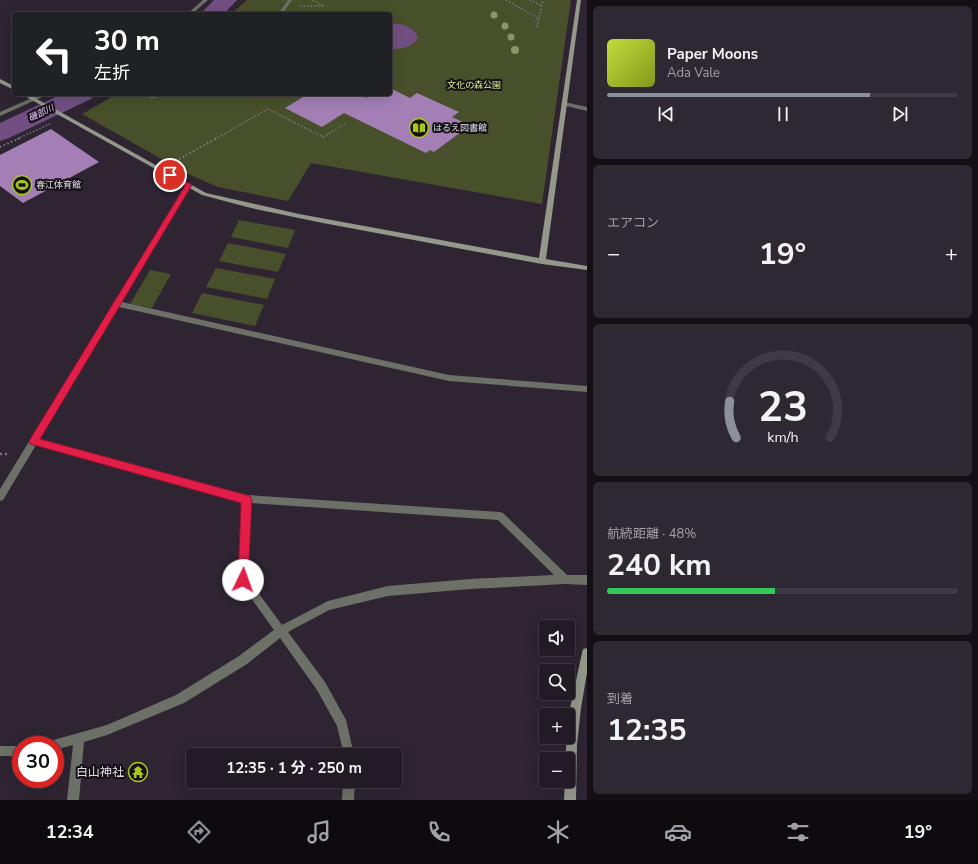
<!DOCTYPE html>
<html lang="ja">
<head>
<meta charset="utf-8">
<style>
  :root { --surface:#221b26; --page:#2e2832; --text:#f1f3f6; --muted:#a2a1a7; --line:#3f3943; --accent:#8c9099 }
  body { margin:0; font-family:"Nunito Sans","Noto Sans JP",sans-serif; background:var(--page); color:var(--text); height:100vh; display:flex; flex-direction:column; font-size:15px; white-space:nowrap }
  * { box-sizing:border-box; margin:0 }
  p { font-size:13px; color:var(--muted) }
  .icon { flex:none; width:22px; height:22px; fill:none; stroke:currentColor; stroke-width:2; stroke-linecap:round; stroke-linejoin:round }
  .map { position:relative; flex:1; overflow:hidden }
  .details { display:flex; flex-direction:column; gap:6px; padding:6px; background:#130f15; width:391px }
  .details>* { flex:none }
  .top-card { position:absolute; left:12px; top:12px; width:380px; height:84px; border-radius:4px; box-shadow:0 4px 16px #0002,0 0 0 1px var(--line); background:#202124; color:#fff; overflow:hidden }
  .buttons { position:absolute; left:539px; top:620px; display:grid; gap:8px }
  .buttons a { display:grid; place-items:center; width:36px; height:36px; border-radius:4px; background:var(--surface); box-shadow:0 4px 16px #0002,0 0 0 1px var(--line); font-size:20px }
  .speed { position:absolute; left:12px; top:736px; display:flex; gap:8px; font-size:20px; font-weight:700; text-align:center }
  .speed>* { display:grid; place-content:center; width:52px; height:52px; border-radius:50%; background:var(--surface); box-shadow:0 4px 16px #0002,0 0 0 1px var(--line); line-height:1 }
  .speed .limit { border:6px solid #d22; background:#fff; color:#111 }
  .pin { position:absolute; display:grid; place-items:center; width:34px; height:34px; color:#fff; margin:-17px; border:2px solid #fff; border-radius:50%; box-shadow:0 1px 4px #0007 }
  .me { position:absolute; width:44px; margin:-22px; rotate:3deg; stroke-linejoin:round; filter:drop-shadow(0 0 3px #0008) }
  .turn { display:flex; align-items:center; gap:14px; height:84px; padding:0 16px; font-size:18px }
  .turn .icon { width:52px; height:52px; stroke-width:2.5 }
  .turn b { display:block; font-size:28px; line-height:34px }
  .big { font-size:30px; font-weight:700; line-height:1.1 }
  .details .tile { flex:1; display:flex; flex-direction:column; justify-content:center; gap:6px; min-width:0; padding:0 14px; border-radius:6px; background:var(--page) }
  .details .dial { align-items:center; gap:0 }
  .dial svg { height:104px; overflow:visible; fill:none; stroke:var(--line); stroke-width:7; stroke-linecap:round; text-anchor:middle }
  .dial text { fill:var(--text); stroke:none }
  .song { display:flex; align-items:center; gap:12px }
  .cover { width:48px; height:48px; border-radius:6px; background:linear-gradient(135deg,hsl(70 70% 55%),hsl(70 70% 35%)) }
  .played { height:4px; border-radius:2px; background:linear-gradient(90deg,var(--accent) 75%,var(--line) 75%) }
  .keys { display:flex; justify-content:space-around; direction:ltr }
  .heat { display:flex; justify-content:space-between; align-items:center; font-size:22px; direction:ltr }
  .charge { height:6px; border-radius:3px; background:linear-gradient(90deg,#34c759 48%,var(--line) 0) }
  .trip { position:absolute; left:186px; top:748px; width:216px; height:40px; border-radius:4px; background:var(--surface); box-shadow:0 4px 16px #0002,0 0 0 1px var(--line); font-weight:700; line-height:40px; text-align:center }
  .tabs { display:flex; height:64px; justify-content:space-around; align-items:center; background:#0e0b0f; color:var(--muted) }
  .tabs .icon { width:28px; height:28px }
  .tabs .current { color:var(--accent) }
  .tabs b { font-size:18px; color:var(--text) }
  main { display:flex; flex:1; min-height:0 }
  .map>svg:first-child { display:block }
</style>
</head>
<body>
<main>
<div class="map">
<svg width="587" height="800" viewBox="0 0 587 800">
  <rect width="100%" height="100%" fill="#2e2432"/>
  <!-- green -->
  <path fill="#47502a" d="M247,0H571L542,204L311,163L288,201L218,187L188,174L82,114L117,94H390V14H231Z
    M239,220L295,230L288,248L231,237Z
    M228,243L286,254L278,272L219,261Z
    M216,268L275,279L267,299L206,287Z
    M150,270L171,274L152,308L130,304Z
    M202,293L264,305L255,326L192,313Z"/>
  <!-- water -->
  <path fill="#724f82" d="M390,23C401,24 413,26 418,37C413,48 401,49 390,49Z"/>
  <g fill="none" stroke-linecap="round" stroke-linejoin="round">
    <!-- river -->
    <path fill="#724f82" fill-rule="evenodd" d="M214,0H237L224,14H200Z
      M62,94H94L91,99L9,138L0,141V123Z"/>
  </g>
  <!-- building -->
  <path fill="#a37fb5" d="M390,88L410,98L417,93L459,112L452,117L467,124L458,131L461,132L434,152L430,150L426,153L344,113L322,127L285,108L308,94H357L366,98L373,94H390Z
    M51,129L99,162L23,203L0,186V155Z"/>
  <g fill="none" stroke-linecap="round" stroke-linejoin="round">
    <!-- path-far2 -->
    <path stroke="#7d7580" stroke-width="1.5" stroke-dasharray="1.5 2" stroke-linecap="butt" d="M506,0L539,19
      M530,0L542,6
      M300,6H324L312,0
      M537,27L543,0
      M17,139L52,123
      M215,139L268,109L323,137L345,124"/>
    <!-- path-far1 -->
    <path stroke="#7d7580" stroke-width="2" stroke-dasharray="1.5 2.5" stroke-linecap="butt" d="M0,147L20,138
      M172,163L217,138"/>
    <!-- path -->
    <path stroke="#7d7580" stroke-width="2.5" stroke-dasharray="2 3" stroke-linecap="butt" d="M0,454H9"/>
    <!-- lane -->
    <path fill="#6d7067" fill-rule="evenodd" d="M288,0H292L282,14H278Z
      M154,94H161L154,98H150V96Z"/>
    <!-- street -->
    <path fill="#6d7067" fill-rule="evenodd" d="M203,0H208L192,14H187Z
      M41,94H49L0,116V112Z
      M564,102L587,107V111L562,105L561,104Z
      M189,183L192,185L122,302L449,375L587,386V392L449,381L119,307L40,439L247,495L500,512L503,513L567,575H587V585L565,584L470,589L388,596L329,610L288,632L325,682L346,720L354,755H344L337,726L317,690L280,638L247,664L184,703L107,735L84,742L79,800H67L73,745L55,750V745H49L50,741L107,725L176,695L239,656L274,630L238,580L242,502L36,445L3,500L0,501V489L186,185ZM251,503L498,520L554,575L470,579L388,586L328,601L282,625L248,579Z
      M0,746H21V756H0Z
      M343,781H355L354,800H342Z"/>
    <!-- secondary -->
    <path fill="#94988b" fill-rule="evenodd" d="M577,0H581L546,259L587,266V270L542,264L323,223L251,208L202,195L21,94H28L206,193L299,214L539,258Z
      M0,79L14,86V90L0,83Z
      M587,648V673L581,708L577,745L576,800H564L565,781H568V759H565L570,708L582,653L583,649Z"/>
  </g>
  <!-- trees -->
  <g fill="#8c9468">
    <circle cx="494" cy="15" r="3.5"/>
    <circle cx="505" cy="26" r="3.5"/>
    <circle cx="511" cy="37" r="3.5"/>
    <circle cx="515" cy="50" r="4"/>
  </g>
  <!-- route -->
  <path fill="#e11d48" stroke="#92132f" d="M170,173L192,185L40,439L250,496L252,500L248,580L247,584L243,586L239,584L238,580L241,503L34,445L30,444L29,441L185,186L168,176L167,175Z"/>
  <!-- icons -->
  <defs>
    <g id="library-ring" transform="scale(1)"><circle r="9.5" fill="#141016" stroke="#a9c71b" stroke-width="1.5"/><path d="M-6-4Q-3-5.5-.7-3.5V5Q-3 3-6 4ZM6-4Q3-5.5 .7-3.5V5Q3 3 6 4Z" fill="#a9c71b"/></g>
    <g id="stadium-ring" transform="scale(1)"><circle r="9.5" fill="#141016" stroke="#a9c71b" stroke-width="1.5"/><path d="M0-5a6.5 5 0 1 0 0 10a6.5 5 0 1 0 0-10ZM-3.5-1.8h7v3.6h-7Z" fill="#a9c71b"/></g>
    <g id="temple-ring" transform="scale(1)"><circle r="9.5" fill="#141016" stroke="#a9c71b" stroke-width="1.5"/><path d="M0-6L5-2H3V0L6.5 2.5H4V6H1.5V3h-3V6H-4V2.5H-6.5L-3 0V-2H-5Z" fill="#a9c71b"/></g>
  </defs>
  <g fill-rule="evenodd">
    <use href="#library-ring" x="419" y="128"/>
    <use href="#stadium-ring" x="22" y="185"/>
    <use href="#temple-ring" x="138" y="772"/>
  </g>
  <g text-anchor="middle" stroke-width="4" stroke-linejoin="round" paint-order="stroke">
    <!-- far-park labels -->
    <g font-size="9" fill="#d9f095" stroke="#141016">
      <text x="474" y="88">文化の森公園</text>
    </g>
    <!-- far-water labels -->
    <g font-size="9" font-style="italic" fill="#e7c8f7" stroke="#141016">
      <text transform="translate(41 113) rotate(-25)" y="3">磯部川</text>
    </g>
    <!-- far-poi labels -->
    <g font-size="9" fill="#e2dce5" stroke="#141016" text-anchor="start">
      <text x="433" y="131">はるえ図書館</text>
      <text x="36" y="188">春江体育館</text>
    </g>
    <!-- near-poi labels -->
    <g font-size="12" fill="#e2dce5" stroke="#141016" text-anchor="end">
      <text x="124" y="776">白山神社</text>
    </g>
  </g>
</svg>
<div class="buttons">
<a><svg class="icon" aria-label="sound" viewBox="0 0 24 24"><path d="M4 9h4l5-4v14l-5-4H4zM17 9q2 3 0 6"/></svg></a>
<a><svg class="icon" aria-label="search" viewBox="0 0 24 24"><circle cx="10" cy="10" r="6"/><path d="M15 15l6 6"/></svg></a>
<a>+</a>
<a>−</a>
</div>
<div class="speed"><div class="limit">30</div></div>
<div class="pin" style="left:170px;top:175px;background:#d93025"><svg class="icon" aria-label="arrive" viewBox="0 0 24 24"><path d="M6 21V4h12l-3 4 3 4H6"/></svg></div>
<svg class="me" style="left:243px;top:580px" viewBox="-20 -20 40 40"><circle r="19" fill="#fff"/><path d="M0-13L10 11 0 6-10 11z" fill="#e11d48"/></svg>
<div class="trip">12:35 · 1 分 · 250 m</div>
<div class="top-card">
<div class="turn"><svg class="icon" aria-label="left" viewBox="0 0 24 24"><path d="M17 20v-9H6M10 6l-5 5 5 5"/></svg><div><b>30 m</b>左折</div></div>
</div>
</div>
<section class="details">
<div class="tile">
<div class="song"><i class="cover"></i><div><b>Paper Moons</b><p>Ada Vale</p></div></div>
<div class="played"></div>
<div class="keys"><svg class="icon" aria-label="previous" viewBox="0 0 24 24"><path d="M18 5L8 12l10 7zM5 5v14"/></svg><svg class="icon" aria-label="pause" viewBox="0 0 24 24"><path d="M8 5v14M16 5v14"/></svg><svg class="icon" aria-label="next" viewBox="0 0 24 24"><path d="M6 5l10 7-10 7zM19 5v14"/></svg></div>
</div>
<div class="tile"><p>エアコン</p>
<div class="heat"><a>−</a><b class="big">19°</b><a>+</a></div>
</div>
<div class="tile dial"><svg viewBox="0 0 100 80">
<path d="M14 69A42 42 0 1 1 86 69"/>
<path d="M14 69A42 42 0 0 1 9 41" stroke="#8c9099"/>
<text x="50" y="56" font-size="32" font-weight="700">23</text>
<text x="50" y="72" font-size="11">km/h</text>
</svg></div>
<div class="tile"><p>航続距離 · 48%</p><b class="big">240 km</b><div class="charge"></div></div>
<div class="tile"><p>到着</p><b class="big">12:35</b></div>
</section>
</main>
<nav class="tabs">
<b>12:34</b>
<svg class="icon current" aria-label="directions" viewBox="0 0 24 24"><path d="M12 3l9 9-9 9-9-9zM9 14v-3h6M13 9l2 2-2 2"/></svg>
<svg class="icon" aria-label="music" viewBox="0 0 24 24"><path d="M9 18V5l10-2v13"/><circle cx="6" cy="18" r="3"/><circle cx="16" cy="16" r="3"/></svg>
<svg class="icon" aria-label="phone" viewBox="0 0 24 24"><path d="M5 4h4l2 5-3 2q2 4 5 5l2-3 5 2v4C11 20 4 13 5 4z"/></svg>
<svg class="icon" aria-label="climate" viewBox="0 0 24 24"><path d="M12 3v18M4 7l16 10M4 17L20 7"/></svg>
<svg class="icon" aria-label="car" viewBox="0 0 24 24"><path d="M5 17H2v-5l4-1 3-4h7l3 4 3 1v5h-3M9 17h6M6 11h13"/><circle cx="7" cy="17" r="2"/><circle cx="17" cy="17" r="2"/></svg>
<svg class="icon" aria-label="filters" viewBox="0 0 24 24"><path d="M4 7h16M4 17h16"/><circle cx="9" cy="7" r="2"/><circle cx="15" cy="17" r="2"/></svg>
<b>19°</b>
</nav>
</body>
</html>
